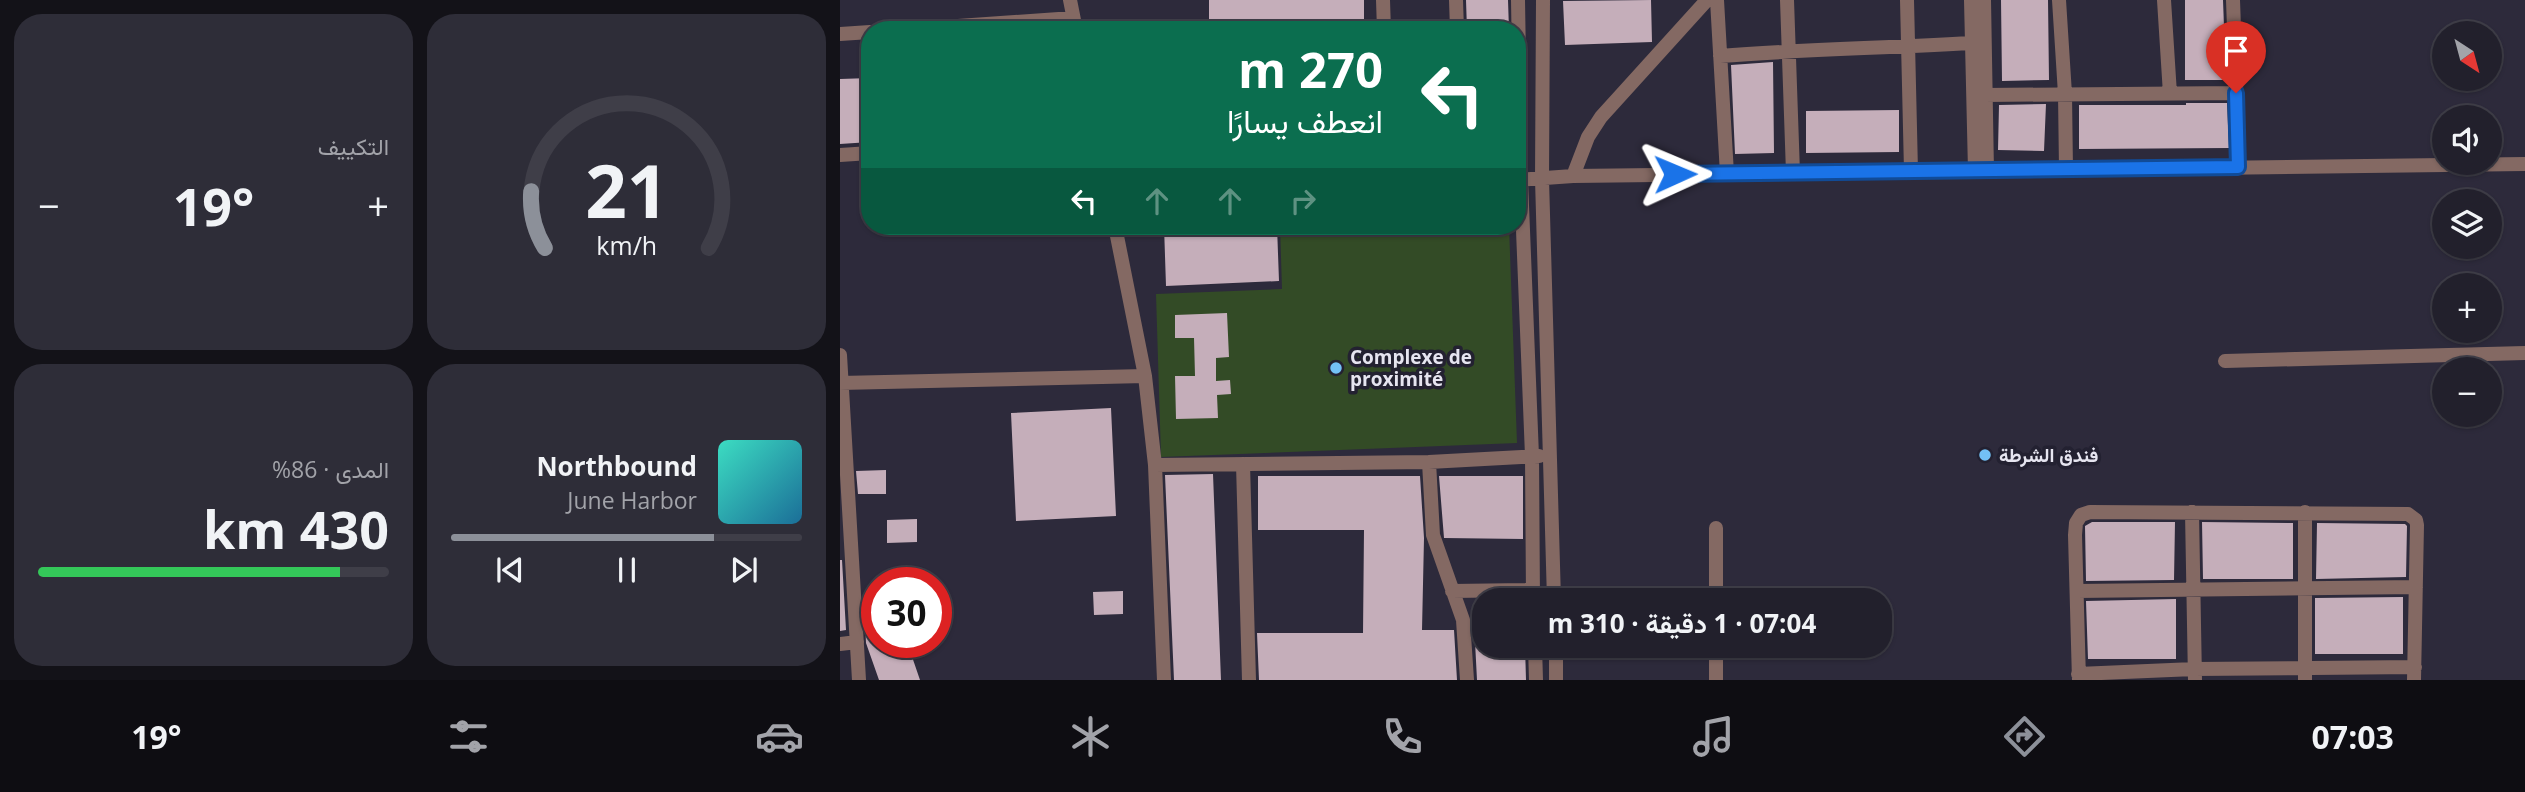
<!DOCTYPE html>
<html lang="ar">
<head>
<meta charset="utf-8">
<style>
  :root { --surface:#22202c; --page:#2e2d38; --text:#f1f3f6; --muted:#a2a3a9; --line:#3f3e48; --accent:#8c9099 }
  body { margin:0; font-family:"Open Sans",Vazirmatn,sans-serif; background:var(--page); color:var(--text); direction:rtl; height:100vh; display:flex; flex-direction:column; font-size:26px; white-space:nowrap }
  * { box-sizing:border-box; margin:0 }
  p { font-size:23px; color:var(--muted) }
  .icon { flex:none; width:38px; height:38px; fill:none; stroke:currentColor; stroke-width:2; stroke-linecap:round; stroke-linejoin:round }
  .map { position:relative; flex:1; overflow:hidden; direction:ltr }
  .side { display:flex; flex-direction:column; gap:14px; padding:14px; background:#131218; width:840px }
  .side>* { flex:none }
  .hud { position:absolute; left:21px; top:21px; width:665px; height:214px; border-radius:28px; box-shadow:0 2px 5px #0004,0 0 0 2px var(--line); direction:rtl; background:#0b6e4f; color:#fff; overflow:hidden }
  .needle { width:46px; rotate:144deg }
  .buttons { position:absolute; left:1592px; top:21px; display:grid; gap:14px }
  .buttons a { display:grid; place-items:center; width:70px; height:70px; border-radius:50%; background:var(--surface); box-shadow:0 2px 5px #0004,0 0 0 2px var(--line); font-size:35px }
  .speed { position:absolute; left:21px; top:567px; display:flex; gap:14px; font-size:35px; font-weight:700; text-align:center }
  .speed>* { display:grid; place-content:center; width:91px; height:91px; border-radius:50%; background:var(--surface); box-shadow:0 2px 5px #0004,0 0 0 2px var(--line); line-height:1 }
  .speed .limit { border:10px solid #d22; background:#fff; color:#111 }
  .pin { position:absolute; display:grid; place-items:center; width:60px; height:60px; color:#fff; margin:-72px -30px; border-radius:50% 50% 50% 0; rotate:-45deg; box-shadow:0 0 7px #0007 }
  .pin .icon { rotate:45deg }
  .me { position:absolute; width:77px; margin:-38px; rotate:89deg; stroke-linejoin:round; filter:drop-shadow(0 0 5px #0008) }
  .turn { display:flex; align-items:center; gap:24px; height:147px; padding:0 28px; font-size:32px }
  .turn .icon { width:91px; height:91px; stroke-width:2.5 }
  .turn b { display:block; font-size:49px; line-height:60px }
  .lanes { display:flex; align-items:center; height:66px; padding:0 28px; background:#0003; justify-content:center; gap:35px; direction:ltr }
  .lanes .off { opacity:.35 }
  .big { font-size:52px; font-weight:700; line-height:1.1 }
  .side .card { flex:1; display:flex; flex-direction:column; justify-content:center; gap:10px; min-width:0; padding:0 24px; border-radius:28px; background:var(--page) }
  .side .dial { align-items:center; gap:0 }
  .dial svg { height:182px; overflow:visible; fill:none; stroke:var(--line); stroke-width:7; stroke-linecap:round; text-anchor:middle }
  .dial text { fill:var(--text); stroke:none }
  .song { display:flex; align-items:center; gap:21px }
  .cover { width:84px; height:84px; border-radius:10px; background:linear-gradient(135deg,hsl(170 70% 55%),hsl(200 70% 35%)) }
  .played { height:7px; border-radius:4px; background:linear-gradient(90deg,var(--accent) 75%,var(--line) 75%) }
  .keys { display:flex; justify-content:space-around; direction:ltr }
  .heat { display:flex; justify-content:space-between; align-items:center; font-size:38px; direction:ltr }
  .charge { height:10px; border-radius:5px; background:linear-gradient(90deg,#34c759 86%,var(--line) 0) }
  .side .tiles { flex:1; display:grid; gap:14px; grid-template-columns:repeat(2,1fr) }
  .trip { position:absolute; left:632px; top:588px; width:420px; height:70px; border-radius:28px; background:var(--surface); box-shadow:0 2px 5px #0004,0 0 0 2px var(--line); font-weight:700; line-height:70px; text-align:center; direction:rtl }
  .tab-bar { display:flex; height:112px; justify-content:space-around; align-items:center; background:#0e0d12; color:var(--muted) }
  .tab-bar .icon { width:49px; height:49px }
  .tab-bar .active { color:var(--accent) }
  .tab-bar b { font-size:32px; color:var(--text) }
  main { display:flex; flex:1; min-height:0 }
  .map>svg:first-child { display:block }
</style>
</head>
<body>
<main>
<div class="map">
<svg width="1685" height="680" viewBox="0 0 1685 680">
  <rect width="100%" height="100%" fill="#2d2a3b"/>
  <!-- green -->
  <path fill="#334b26" d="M440,226H669L677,443L321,457L316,294L442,289Z"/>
  <!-- building -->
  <path fill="#c5aeba" d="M369,0H524V30H369Z
    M626,0H668L669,30H627Z
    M811,0L812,42L725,45L723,1Z
    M1161,0H1208L1209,80L1162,81Z
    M1345,0H1383L1386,80H1345Z
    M933,62L934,153L895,154L891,65Z
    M30,78V142L0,144V79Z
    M1346,103H1387L1389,148L1239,149V105H1346Z
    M1206,104L1204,151L1158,150L1159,105Z
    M1059,110V152L966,153V111Z
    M324,226H437L439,281L326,286Z
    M387,313L389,357L376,358V381L390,380L391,394L377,395L378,418L336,419L335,376H355L354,338H335V315Z
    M271,408L276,516L176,521L171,413Z
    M46,470V494H18L16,471Z
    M373,474L381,680H334L325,475Z
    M418,476H580L584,538L582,630H614L617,680H419L417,633H523L524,530H418Z
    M599,476H683V539L604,538Z
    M77,519V542L47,543V520Z
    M1252,522H1335L1334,580L1246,581L1245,526Z
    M1362,522L1453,523V579H1363Z
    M1477,523L1565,524L1567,526L1566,577L1476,579Z
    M0,560H2L6,630L0,631Z
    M283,591V614L254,615L253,592Z
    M1563,597V654H1475V598Z
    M1336,599V659H1248L1246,601Z
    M633,603H644V646H685L686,680H637Z
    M37,619V642H67L80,680H39L26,643L25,622Z"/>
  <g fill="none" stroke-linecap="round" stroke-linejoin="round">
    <!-- minor -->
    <path stroke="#846963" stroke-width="14" d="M230,0L236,30
      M543,0L544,30
      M616,0L617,30
      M678,0L681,180L692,456L693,600
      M703,0L702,179L714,600
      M877,0L887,174
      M947,0L953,173
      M1067,0L1071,171
      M1131,0L1135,171
      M1144,0L1147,171
      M1219,0L1225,94L1226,170
      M1324,0L1330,94
      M1393,0L1399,167
      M61,30L233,18
      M0,34L30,32
      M880,56C968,49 1056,48 1144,42
      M1145,95L1396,93
      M0,155L30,153
      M733,176L748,137L761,117L867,0
      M677,180L733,176L1685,164
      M275,226L305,376L315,465L324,680
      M0,355L19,680
      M1385,361L1685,353
      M0,383L305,376
      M589,462L593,535L623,620L627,680
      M403,464L409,680
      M315,465L589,462L699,456
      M1352,512L1355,680
      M612,591L693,590
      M1237,591L1576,587
      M876,600V528
      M0,644L17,642
      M695,646L696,680
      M716,646V680
      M1238,674L1354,669L1575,667
      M876,680V646
      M1239,680L1235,535L1236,523L1241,515L1250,512L1568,514L1576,520L1577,525L1574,680
      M1465,680V512"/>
  </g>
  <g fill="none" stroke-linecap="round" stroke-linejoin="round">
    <!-- route casing -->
    <g stroke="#114b97" stroke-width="18">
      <path id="route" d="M835,174L1398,167L1396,93"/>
    </g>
    <!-- route -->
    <use href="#route" stroke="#1a73e8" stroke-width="12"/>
  </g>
  <!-- markers -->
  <g fill="#73c1f5" stroke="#232131" stroke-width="2.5">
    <circle cx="496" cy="368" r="7"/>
    <circle cx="1145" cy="455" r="7"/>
  </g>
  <g text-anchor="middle" stroke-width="7" stroke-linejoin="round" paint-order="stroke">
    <!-- poi labels -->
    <g font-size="19" font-weight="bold" fill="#e6e5f0" stroke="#232131" text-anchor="start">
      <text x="510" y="364">Complexe de<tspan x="510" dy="22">proximité</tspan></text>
      <text x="1159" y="462">فندق الشرطة</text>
    </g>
  </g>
</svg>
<div class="buttons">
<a><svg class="needle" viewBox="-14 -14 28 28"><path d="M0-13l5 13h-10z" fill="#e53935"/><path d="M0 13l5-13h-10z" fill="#a2a3a9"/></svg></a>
<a><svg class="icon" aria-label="sound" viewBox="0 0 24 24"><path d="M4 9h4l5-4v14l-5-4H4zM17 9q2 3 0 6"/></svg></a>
<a><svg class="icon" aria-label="layers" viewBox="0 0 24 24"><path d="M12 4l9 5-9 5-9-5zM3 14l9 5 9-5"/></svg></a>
<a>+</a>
<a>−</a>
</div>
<div class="speed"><div class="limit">30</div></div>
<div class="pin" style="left:1396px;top:93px;background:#d93025"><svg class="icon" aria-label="arrive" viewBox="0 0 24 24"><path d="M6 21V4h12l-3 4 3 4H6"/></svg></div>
<svg class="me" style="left:835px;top:174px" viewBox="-20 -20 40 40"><path d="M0-17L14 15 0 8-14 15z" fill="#1a73e8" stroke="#fff" stroke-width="4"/></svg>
<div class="trip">07:04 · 1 دقيقة · 310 m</div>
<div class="hud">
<div class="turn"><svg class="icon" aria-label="left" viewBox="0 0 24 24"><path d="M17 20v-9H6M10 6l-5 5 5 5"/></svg><div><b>270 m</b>انعطف يسارًا</div></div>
<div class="lanes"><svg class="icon" aria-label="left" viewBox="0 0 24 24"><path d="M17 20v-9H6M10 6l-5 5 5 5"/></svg><svg class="icon off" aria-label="ahead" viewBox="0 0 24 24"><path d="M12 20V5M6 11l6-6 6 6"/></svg><svg class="icon off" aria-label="ahead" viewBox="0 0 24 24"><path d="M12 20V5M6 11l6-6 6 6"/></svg><svg class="icon off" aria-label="right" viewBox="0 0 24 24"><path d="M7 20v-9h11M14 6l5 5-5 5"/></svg></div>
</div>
</div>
<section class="side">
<div class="tiles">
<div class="card dial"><svg viewBox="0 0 100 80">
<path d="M14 69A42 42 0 1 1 86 69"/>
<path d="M14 69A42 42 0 0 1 8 44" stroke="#8c9099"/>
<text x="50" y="56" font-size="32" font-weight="700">21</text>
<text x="50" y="72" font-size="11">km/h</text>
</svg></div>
<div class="card"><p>التكييف</p>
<div class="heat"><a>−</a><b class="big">19°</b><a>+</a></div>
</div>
<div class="card">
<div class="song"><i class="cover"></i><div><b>Northbound</b><p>June Harbor</p></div></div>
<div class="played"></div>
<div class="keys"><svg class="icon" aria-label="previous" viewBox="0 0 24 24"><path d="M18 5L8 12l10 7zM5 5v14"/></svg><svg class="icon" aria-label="pause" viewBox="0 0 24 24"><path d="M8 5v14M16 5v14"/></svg><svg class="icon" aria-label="next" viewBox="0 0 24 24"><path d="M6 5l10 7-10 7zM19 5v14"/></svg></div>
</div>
<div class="card"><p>المدى · 86%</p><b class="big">430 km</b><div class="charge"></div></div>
</div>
</section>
</main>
<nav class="tab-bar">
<b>07:03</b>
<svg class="icon active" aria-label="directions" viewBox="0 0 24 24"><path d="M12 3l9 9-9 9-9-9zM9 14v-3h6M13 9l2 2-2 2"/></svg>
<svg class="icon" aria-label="music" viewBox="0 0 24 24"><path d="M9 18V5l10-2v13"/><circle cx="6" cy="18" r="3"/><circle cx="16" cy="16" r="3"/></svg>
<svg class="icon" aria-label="phone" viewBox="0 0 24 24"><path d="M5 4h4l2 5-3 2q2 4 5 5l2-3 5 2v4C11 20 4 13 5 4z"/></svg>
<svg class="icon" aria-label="climate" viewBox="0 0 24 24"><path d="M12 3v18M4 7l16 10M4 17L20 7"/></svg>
<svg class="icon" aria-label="car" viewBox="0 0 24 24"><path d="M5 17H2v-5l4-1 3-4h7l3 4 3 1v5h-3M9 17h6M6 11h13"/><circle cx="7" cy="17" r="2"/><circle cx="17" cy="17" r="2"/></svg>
<svg class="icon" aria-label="filters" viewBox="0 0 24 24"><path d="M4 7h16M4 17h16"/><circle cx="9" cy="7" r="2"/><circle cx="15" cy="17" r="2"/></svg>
<b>19°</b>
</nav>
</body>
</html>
